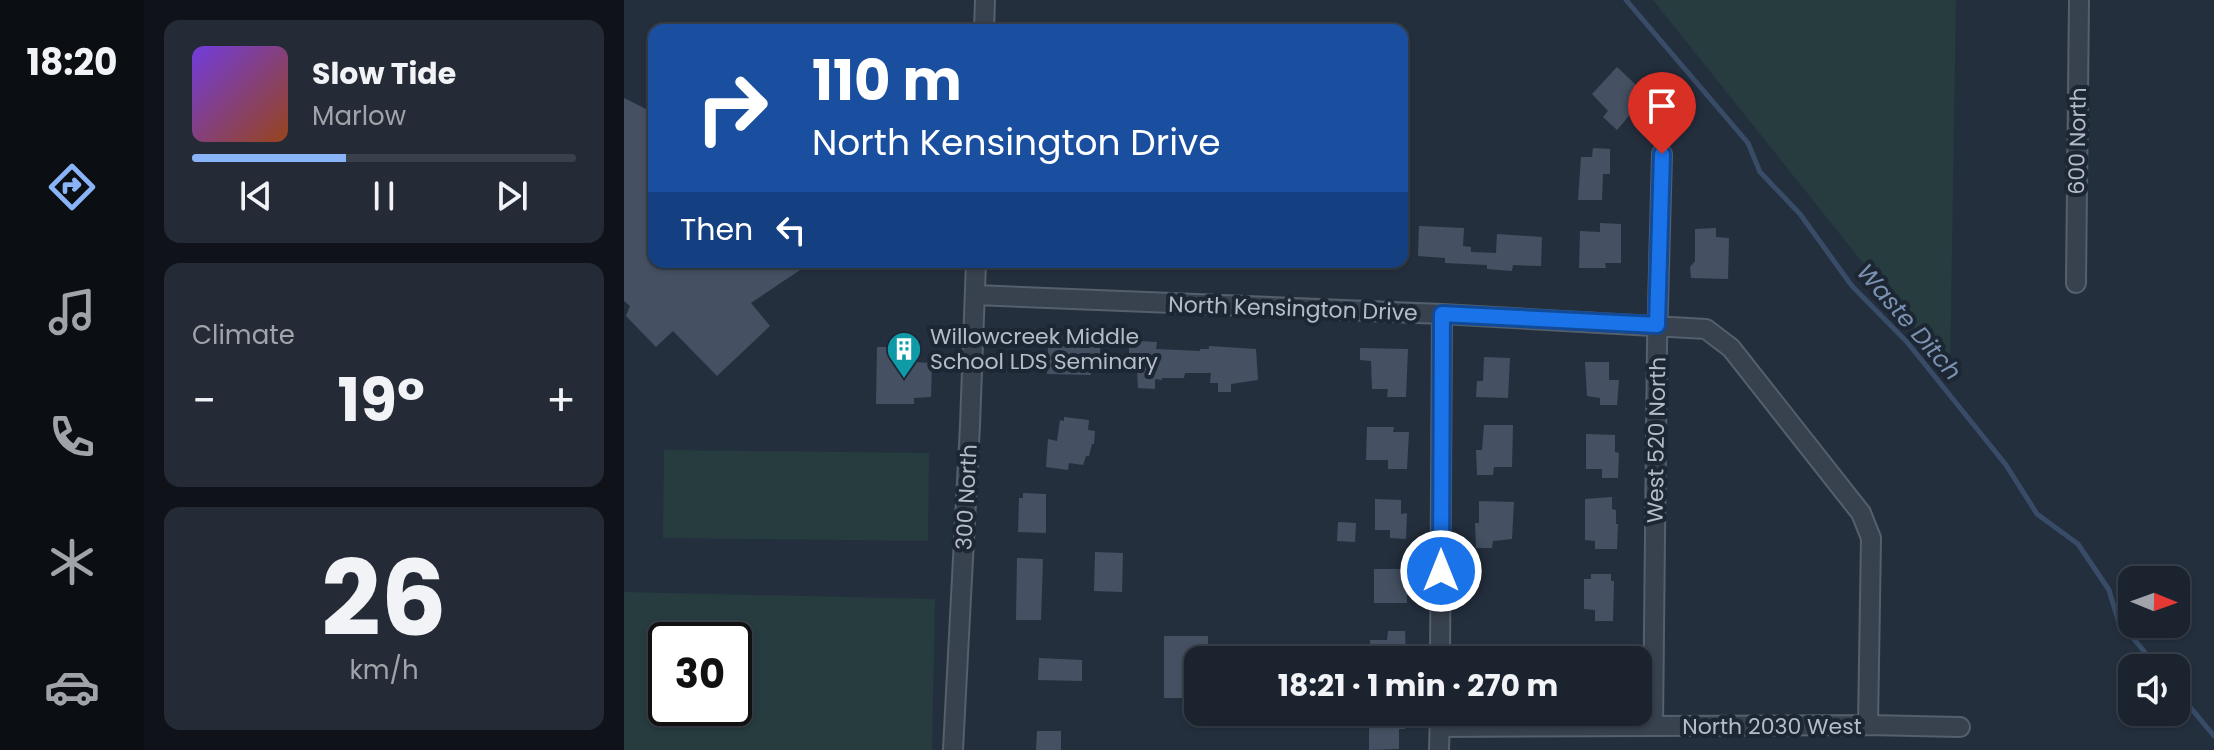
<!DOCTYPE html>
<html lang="en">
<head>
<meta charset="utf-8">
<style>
  :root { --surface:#1b232e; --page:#242b36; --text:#f1f3f6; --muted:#a0a4aa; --line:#39404a; --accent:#8ab4f8 }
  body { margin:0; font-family:Poppins,sans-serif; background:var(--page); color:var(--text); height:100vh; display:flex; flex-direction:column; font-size:30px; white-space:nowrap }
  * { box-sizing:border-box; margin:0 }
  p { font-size:26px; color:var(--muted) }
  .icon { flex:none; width:44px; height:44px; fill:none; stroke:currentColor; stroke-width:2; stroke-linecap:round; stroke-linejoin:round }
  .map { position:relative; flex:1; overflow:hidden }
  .drawer { display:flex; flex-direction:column; gap:20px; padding:20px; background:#0f1319; width:480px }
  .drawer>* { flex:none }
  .hud { position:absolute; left:24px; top:24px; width:760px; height:244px; border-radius:16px; box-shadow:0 2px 6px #0004,0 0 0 2px var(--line); background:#1a4fa0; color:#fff; overflow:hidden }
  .needle { width:52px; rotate:91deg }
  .buttons { position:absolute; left:1494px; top:566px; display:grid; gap:16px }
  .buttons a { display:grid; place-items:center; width:72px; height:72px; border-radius:16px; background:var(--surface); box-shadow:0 2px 6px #0004,0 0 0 2px var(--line); font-size:40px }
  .speed { position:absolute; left:24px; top:622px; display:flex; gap:16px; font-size:40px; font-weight:700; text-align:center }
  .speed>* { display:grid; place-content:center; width:104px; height:104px; border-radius:50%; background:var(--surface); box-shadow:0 2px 6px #0004,0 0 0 2px var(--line); line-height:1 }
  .speed .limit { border:4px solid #111; border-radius:12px; background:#fff; color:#111 }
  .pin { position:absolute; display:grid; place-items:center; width:68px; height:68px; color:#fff; margin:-82px -34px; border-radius:50% 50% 50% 0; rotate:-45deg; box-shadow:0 0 8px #0007 }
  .pin .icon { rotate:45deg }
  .me { position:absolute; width:88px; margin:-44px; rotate:0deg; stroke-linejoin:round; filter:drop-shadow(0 0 6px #0008) }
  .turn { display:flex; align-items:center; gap:28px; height:168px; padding:0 32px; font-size:36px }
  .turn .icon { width:104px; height:104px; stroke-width:2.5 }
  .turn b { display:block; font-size:56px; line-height:68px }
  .then { display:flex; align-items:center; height:76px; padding:0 32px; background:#0003; gap:16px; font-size:30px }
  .big { font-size:60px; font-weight:700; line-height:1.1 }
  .drawer .widget { flex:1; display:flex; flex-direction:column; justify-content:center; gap:12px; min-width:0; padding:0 28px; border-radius:16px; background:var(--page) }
  .drawer .dial { align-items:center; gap:0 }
  .dial b { font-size:104px; line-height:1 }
  .song { display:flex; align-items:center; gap:24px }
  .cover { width:96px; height:96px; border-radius:12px; background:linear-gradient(135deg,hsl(260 70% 55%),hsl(20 70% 35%)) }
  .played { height:8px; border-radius:4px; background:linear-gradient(90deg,var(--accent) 40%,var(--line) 40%) }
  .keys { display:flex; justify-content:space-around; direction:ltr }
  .heat { display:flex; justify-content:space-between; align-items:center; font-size:44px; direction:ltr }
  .trip { position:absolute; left:560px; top:646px; width:468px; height:80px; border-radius:16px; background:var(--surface); box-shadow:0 2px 6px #0004,0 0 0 2px var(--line); font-weight:700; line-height:80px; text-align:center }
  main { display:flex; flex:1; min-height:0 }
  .tabs { display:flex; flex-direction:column; width:144px; justify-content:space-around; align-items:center; background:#0b0e12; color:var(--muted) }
  .tabs .icon { width:56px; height:56px }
  .tabs .selected { color:var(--accent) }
  .tabs b { font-size:36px; color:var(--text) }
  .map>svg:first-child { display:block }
</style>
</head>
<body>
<main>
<nav class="tabs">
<b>18:20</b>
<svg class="icon selected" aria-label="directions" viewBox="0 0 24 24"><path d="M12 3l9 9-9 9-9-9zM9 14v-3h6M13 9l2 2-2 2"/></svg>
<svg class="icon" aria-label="music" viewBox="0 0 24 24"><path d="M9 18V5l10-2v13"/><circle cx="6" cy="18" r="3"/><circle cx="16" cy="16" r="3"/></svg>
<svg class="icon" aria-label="phone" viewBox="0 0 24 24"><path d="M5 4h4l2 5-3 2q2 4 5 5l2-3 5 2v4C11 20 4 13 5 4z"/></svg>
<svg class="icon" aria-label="climate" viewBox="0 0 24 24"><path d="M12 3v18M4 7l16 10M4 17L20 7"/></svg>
<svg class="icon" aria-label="car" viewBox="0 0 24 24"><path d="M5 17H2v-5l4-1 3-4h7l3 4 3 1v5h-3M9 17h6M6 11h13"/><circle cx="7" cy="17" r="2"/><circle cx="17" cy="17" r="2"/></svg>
</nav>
<section class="drawer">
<div class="widget">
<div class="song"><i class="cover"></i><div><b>Slow Tide</b><p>Marlow</p></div></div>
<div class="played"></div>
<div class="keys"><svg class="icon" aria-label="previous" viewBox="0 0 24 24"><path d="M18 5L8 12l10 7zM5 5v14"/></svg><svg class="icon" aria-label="pause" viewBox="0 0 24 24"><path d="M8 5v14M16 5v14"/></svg><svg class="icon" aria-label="next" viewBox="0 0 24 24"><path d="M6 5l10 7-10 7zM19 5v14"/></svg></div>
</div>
<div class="widget"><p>Climate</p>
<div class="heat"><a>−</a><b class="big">19°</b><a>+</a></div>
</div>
<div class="widget dial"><b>26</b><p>km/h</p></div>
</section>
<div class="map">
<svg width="1590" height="750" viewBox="0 0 1590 750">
  <rect width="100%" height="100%" fill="#242f3e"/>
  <!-- green -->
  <path fill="#263c3f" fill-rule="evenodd" d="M1029,0H1332L1326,372Z
    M40,450L305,453L304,541L39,538Z
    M0,592L311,599L308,750H0ZM42,640H110V708H42Z"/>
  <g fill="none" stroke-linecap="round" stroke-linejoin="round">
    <!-- stream -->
    <path stroke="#394c67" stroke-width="5" d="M1002,0L1124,143L1136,172L1176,214L1228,286L1283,342L1382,465L1413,514L1454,544L1485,590L1494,620L1534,668
      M1552,690L1590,736"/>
  </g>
  <!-- building -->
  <path fill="#455162" d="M993,67L1026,98L1017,109L1014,105L993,130L979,117L984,111L968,94Z
    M0,98L30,113V262H188L127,303L146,326L93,376L49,331L32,347L2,316L6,306L0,301Z
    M969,148L986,149V174H979L978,200H954L957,157H968Z
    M976,223L997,224V263H981L982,268H955L956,231L976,232Z
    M795,226L840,228L839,246L847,247V252L872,253L873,234L918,237L917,266L889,265L888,271L863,269V265L821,263V258L794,256Z
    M1092,228V237L1105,238L1104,279L1067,278L1066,267L1071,261V229Z
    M450,340L476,342V366H467V375L423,374L424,346L450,343Z
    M514,341L533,342L532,349L576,351V349H585V346L632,349L634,380L607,384V392H594V383H586L587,373H561L560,378H538V380L531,379V389L514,388L513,371H505V344H514Z
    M253,347H291V362L308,363L307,397L290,398V404H252Z
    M736,348L784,349L782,397H763L764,389H748L747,361L736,360Z
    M860,357L886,358L884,398L852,397L853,381H859Z
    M961,362H985V380H995L993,405H976V398L963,396Z
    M440,417L465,420L464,430L471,431L470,444H468L465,456H462L459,465L445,463L444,470L422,467L424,439L433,441L436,420L440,421Z
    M860,425H889L888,467H870L869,475H853L852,450H858Z
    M743,427H770L769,432H785L783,469H764V460H742Z
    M962,434L991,435V452L995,453L994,478H978V469H962Z
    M399,493L422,494V533L394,532L395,498H399Z
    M988,497V509L992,510V524H994L993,549H971V541L961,540V499Z
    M751,499L777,500V514L783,513L782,539L766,538V530H751Z
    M855,501L890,502L888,539L869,541L868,548H852L851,523H855Z
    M714,522L732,523L731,542L713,541Z
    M471,552L499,553L498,592L470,591Z
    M393,558L419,559L417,620H392Z
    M750,569H778L779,587H783V603H750Z
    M967,574H987V581H990L989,621H971V610L960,609V579H967Z
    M764,631H781L782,656H772V660H746V640H763Z
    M540,636H584V660H574V698H540Z
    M415,658L458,660V681L414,680Z
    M780,712L781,729H775V749L745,750V713Z
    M413,731H437V750H412Z"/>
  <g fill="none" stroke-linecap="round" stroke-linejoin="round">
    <!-- minor casing -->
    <g stroke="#565f6c" stroke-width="22">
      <path id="minor" d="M360,30L361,0
        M1452,283L1455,0
        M351,295L818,314L1082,329L1107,348L1237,513L1247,538L1244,725
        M816,660L818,314
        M1029,726L1033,345L1038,154
        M816,727L1244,725L1336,727
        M329,750L346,425L352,262
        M815,750L816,712"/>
    </g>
    <!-- minor -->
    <use href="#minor" stroke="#38414e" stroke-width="18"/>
  </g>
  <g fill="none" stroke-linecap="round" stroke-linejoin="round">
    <!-- route casing -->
    <g stroke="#114b97" stroke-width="20">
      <path id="route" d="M817,571L818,314L1033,325L1038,154"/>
    </g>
    <!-- route -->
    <use href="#route" stroke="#1a73e8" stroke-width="14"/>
  </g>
  <!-- icons -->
  <defs>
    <g id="building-pin" transform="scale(1.8)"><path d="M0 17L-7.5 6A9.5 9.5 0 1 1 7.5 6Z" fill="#0f9aa8" stroke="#1d2633"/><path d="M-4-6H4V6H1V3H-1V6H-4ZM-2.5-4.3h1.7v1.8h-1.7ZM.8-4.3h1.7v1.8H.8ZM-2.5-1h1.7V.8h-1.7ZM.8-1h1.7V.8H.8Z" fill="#fff"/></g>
  </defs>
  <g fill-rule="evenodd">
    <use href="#building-pin" x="280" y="349"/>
  </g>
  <g text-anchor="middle" stroke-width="8" stroke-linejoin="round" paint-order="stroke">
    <!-- street labels -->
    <g font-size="22" fill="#b4bcc9" stroke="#1d2633">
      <text transform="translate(1453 141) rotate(-89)" y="8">600 North</text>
      <text transform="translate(669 308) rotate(2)" y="8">North Kensington Drive</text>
      <text transform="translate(1032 440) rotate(-89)" y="8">West 520 North</text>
      <text transform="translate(342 497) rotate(-87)" y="8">300 North</text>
      <text x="1148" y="734">North 2030 West</text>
    </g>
    <!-- poi labels -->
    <g font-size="22" fill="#b4bcc9" stroke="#1d2633" text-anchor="start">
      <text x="306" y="344">Willowcreek Middle<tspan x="306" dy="25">School LDS Seminary</tspan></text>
    </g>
    <!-- water labels -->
    <g font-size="24" font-style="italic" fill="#7c92b1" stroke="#1d2633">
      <text transform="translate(1285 322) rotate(49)" y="8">Waste Ditch</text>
    </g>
  </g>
</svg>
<div class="buttons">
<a><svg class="needle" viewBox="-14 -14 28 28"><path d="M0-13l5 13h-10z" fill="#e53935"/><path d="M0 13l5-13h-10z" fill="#a0a4aa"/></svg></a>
<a><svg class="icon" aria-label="sound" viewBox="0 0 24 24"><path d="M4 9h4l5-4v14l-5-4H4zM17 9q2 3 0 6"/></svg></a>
</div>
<div class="speed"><div class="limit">30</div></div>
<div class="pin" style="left:1038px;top:154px;background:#d93025"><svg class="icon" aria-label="arrive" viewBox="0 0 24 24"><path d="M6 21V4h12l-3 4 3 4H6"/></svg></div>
<svg class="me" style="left:817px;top:571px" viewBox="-20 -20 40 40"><circle r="17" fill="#1a73e8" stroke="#fff" stroke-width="3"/><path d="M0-11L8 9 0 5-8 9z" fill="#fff"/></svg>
<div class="trip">18:21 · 1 min · 270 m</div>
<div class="hud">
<div class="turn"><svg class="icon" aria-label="right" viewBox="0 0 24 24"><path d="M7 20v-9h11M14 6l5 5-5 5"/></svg><div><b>110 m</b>North Kensington Drive</div></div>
<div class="then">Then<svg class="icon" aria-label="left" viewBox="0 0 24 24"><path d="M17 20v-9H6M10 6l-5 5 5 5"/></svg></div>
</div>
</div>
</main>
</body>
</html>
